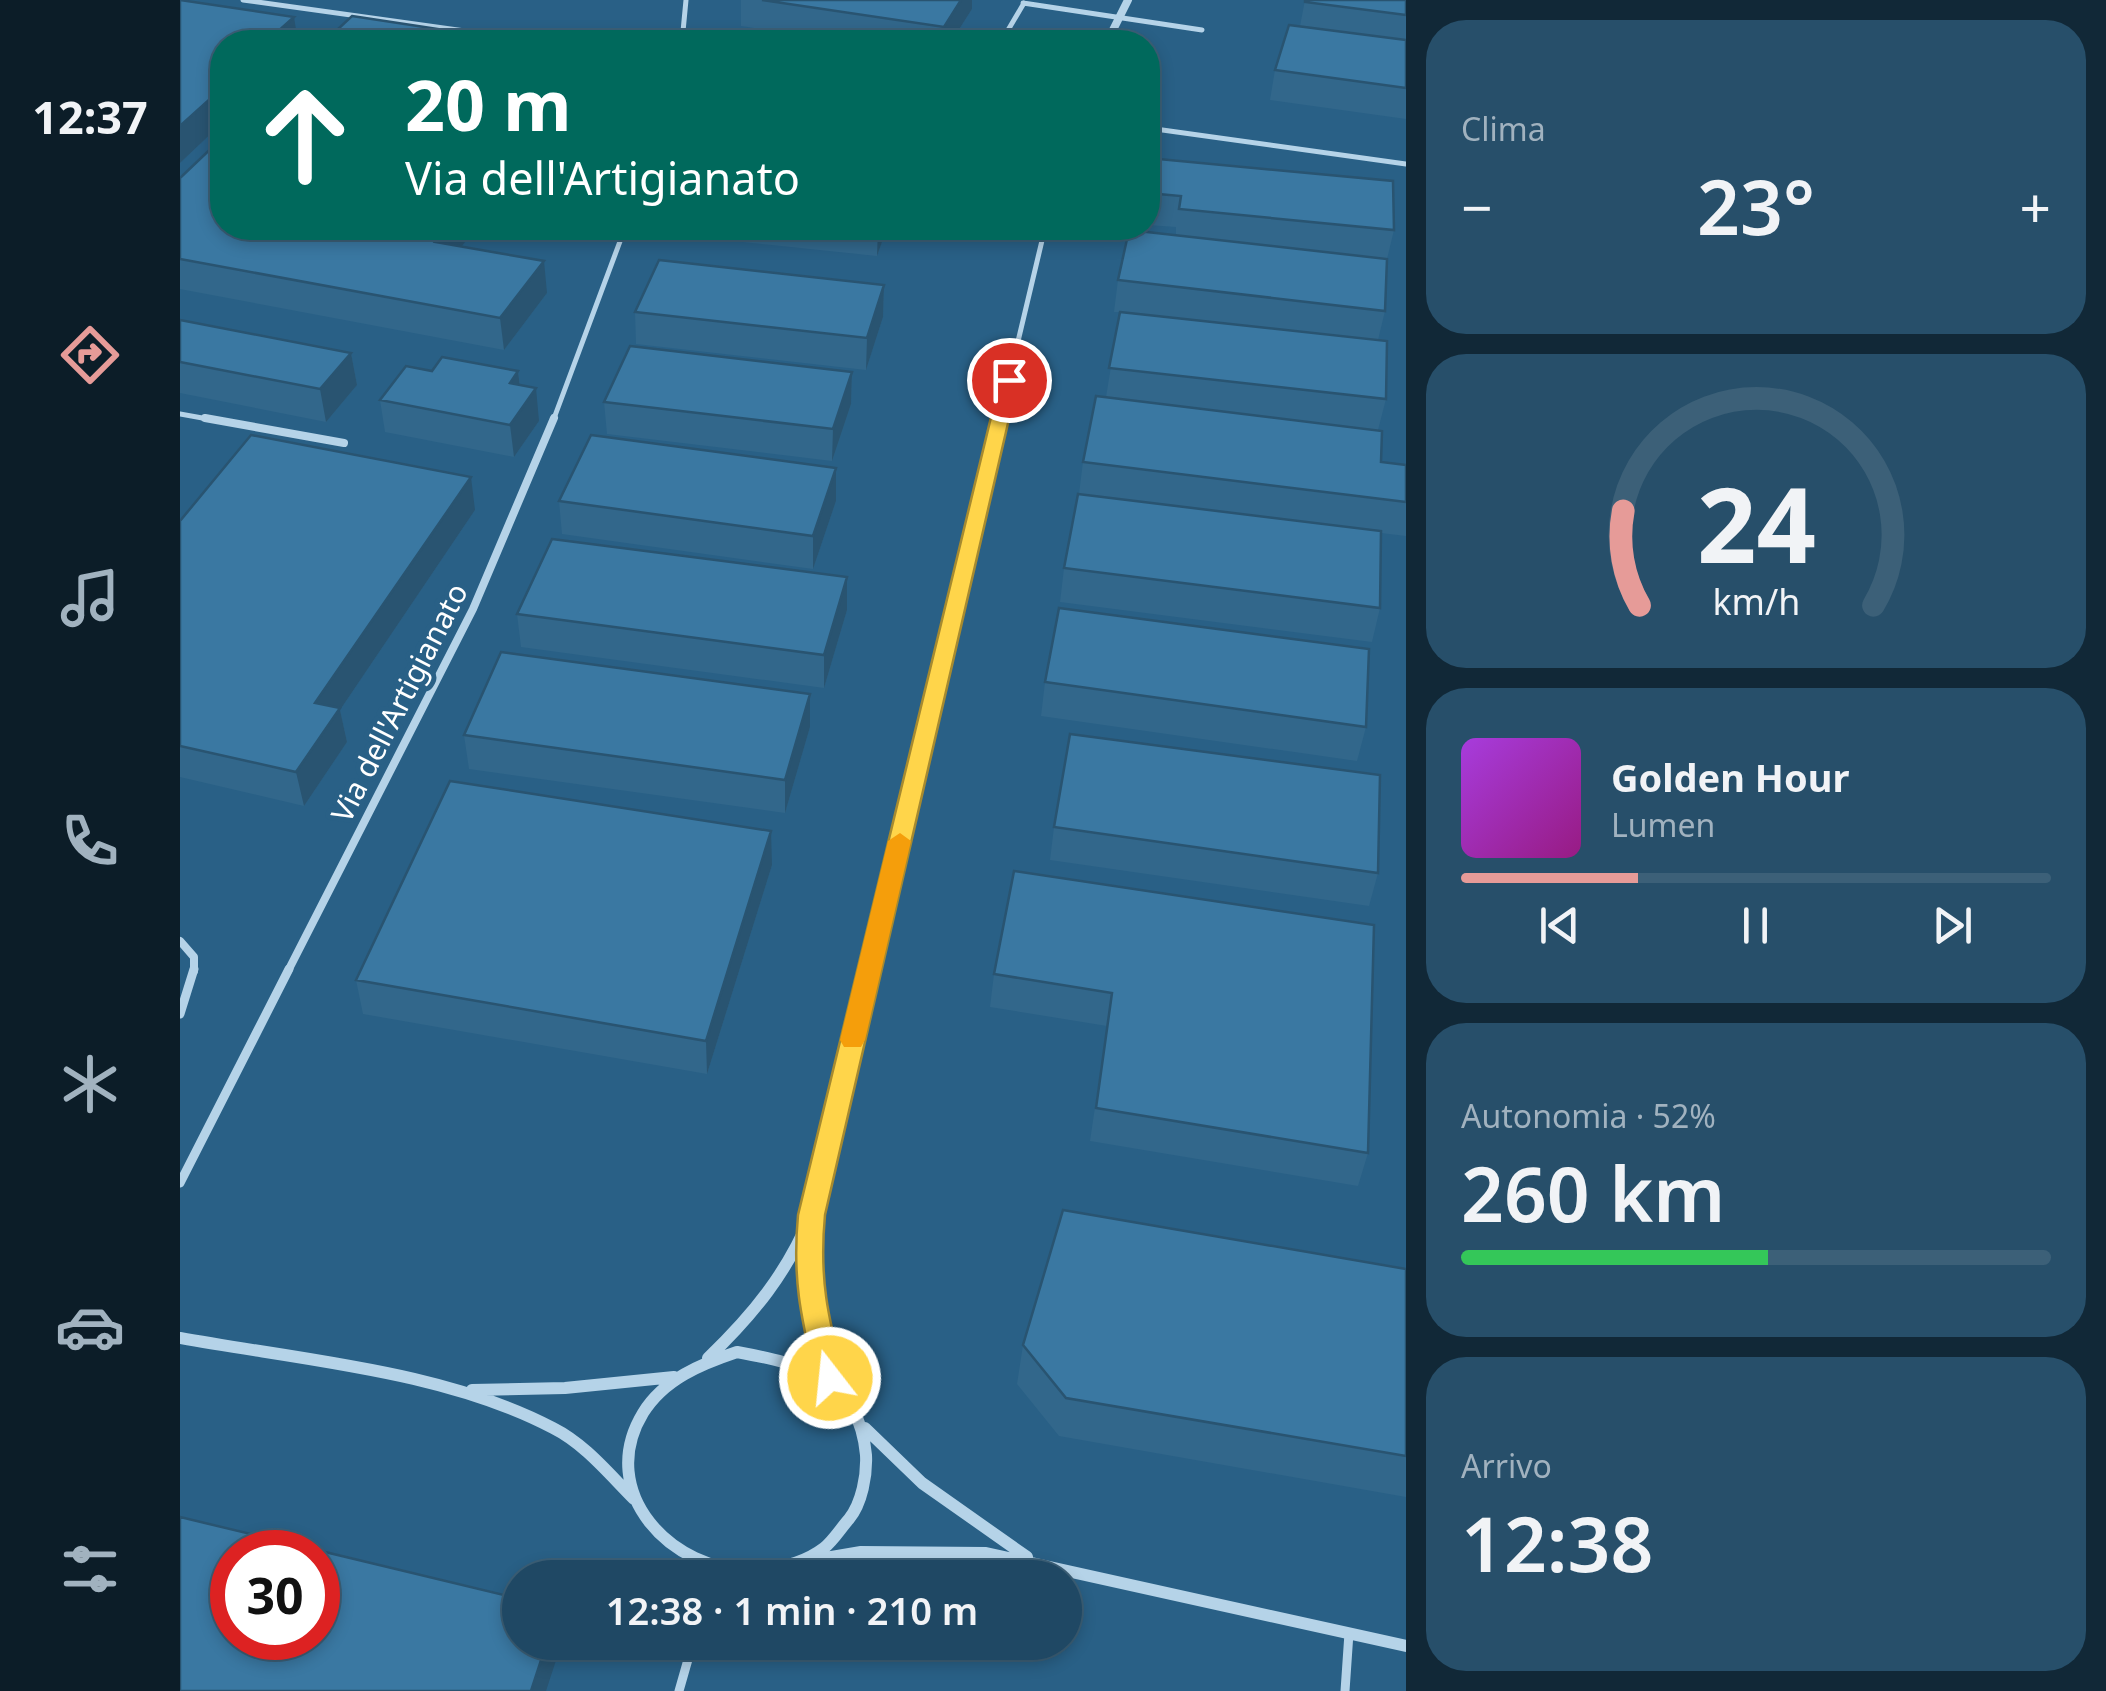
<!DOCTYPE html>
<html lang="it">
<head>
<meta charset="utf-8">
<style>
  :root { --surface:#1f4864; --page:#274f6a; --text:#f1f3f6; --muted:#a1b2bf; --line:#3c6078; --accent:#e69b98 }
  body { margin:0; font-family:"Noto Sans",sans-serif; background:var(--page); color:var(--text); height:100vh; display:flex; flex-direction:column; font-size:38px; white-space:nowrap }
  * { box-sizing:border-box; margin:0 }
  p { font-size:32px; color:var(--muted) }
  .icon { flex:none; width:55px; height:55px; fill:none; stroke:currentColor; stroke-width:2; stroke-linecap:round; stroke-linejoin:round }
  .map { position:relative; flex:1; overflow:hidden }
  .panel { display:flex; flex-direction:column; gap:20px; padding:20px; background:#112837; width:700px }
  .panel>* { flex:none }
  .guide { position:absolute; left:30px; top:30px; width:950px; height:210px; border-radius:40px; box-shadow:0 5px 15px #0003,0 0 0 2px var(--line); background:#00695c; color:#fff; overflow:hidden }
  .speed { position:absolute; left:30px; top:1530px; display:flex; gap:20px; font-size:50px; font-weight:700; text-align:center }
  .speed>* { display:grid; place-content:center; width:130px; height:130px; border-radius:50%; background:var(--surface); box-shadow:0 5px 15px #0003,0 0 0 2px var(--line); line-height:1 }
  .speed .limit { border:15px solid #d22; background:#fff; color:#111 }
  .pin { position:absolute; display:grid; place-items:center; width:85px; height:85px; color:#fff; margin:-42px; border:5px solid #fff; border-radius:50%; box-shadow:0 2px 10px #0007 }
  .me { position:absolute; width:110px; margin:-55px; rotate:344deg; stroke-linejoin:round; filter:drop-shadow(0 0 8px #0008) }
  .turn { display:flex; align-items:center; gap:35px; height:210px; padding:0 30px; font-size:45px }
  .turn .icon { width:130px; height:130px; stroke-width:2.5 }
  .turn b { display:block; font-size:70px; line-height:85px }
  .big { font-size:75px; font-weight:600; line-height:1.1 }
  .panel .tile { flex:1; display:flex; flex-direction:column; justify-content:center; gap:15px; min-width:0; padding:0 35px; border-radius:40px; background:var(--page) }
  .panel .dial { align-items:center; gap:0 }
  .dial svg { height:260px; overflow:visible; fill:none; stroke:var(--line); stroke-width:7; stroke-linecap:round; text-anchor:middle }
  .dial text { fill:var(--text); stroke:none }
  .song { display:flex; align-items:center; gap:30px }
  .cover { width:120px; height:120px; border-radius:15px; background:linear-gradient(135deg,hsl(280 70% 55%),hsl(310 70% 35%)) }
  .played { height:10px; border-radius:5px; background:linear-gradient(90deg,var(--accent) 30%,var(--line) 30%) }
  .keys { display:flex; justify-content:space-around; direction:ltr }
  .heat { display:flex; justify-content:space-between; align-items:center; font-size:55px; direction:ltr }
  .charge { height:15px; border-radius:8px; background:linear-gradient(90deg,#34c759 52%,var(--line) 0) }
  .trip { position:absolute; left:322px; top:1560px; width:580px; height:100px; border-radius:50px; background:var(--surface); box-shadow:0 5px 15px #0003,0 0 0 2px var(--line); font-weight:600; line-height:100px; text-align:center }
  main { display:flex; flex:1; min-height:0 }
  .menu { display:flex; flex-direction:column; width:180px; justify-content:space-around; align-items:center; background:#0c1d28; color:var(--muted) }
  .menu .icon { width:70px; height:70px }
  .menu .current { color:var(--accent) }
  .menu b { font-size:45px; color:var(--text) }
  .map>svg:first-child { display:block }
</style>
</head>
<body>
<main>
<nav class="menu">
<b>12:37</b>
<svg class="icon current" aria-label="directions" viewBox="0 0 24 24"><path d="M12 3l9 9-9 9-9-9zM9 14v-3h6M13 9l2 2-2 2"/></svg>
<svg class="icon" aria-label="music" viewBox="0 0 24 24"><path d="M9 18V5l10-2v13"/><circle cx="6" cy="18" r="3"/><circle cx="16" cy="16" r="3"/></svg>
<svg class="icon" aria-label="phone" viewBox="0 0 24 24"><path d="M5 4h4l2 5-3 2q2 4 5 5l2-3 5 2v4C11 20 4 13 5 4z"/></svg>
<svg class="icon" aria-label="climate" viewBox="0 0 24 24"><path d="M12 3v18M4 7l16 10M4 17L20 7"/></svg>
<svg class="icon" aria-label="car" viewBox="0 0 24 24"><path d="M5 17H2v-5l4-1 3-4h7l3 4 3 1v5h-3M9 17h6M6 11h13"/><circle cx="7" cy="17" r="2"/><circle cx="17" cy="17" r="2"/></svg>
<svg class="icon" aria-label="filters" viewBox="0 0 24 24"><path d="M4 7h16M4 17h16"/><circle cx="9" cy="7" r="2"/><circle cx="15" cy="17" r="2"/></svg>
</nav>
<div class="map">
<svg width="1226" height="1691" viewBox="0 0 1226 1691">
  <rect width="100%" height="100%" fill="#296086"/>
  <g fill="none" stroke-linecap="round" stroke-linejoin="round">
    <!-- lane-far2 -->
    <path stroke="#b5d3e8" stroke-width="5" d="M63,0L364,42
      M843,3L1022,30
      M502,42L506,0
      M821,42L844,3
      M968,128L1226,164
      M0,414L39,421
      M373,421L445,228
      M819,421L865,228"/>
    <!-- lane-far1 -->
    <path stroke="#b5d3e8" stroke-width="8" d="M25,418L164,443
      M0,941L14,957V971
      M108,971L293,609L374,418
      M689,971L820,418"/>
    <!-- lane -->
    <path stroke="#b5d3e8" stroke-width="9" d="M0,1014L14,969
      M0,1183L109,969
      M631,1215L689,969
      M499,1691L513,1642
      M1165,1691L1169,1633"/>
    <!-- street-far1 -->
    <path stroke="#b5d3e8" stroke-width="8" d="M927,42L948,0"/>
    <!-- street -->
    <path stroke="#b5d3e8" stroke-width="12" d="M630,1227L629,1296L649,1378
      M0,1338C121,1360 265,1371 373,1428C405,1444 429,1474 454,1499
      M557,1352C622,1364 679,1377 686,1455C687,1475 682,1503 669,1519C661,1528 653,1541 644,1548C623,1564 598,1569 573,1570C492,1573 415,1492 463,1413C484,1379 521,1364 557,1352Z
      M528,1358C573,1315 607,1273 631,1215
      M292,1390L385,1388L494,1377
      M685,1428L742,1483L847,1557
      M628,1561L681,1552L806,1553L1226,1646"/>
  </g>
  <!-- wall -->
  <path fill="#32678b" d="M0,0L42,42V128L38,127L0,163Z
    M561,0H792V9L771,42H670L561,26Z
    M1125,0H1226V119L1090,100L1095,70L1120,26Z
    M968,158L1214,230L1207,259L1205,311L1198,340L1206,399L1198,430L1201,462L1226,465V536L1201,533L1200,608L1192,642L880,602L884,568L899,494L903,462L926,397L940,312H934L938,280L996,236V227L968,225Z
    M0,178L297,228L281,246L367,293L324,350L0,289Z
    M477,228H707L697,256L477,233Z
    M704,285L703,317L686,370L456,344L455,312Z
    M0,320L171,353L177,385L146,422L0,393Z
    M252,371H338L340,385L359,421L334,457L205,432L200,400Z
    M672,372L671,404L652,461L427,434L424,402Z
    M379,501H656L633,569L382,534Z
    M295,510L160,710L167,742L124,806L0,777V521Z
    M667,577V610L644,688L341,647L337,614Z
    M865,682L1186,727L1177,761L861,716Z
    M630,694V727L605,813L289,769L284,735Z
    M874,827L1198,873L1189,906L870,860Z
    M592,865L527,1074L183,1014L176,980Z
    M834,871L1188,1153L1178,1186L910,1141L927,1026L810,1007L814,974Z
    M1226,1269V1497L879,1436L837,1384L843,1345Z"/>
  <!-- shaded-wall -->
  <path fill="#295471" d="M781,0H792V9L771,42H763L764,27Z
    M114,17L118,42H86Z
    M32,97L38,127L0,163V126Z
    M267,228H297L259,273L255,242Z
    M698,228H707L697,256Z
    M364,261L367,293L324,350L320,318Z
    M704,285L703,317L686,370L687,338Z
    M171,353L177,385L146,422L140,389Z
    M338,371L342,404L330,383Z
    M672,372L671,404L652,461L653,429Z
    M356,388L359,421L334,457L330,425Z
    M656,468V501L633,569V536Z
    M291,477L295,510L160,710L167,742L124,806L116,772L135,703Z
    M667,577V610L644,688V655Z
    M630,694V727L605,813V780Z
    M591,831L592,865L527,1074L526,1041Z
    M367,1642H382L366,1691H351Z"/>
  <!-- building -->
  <path fill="#3a78a2" stroke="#295471" stroke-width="2.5" fill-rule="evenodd" d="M0,0L114,17L86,42H42V99L32,97L0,126Z
    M582,0H781L764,27Z
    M1125,0H1226V15L1125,2Z
    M172,16L343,42H144Z
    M1109,25L1226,40V88L1095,70Z
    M42,138V228H267L255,242L364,261L320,318L0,259V178Z
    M968,158L1213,181L1214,230L999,209L1001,196L968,193Z
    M949,230L1207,259L1205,311L938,280Z
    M479,260L704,285L687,338L455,312Z
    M940,312L1207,341L1206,399L929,368Z
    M0,320L171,353L140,389L0,362Z
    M450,346L672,372L653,429L424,402Z
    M262,357L338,371L330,383L356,388L330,425L200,400L226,366L252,371Z
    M916,396L1202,431L1201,462L1226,465V502L903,462Z
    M71,435L291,477L135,703L160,708L116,772L0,746V521Z
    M411,435L656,468L633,536L379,501Z
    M898,494L1201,531L1200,608L884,568Z
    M372,539L667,577L644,655L337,614Z
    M879,608L1189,649L1186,727L865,682Z
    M321,652L630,694L605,780L284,735Z
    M890,734L1200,775L1198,873L874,827Z
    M270,781L591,831L526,1041L176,980Z
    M834,871L1194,925L1188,1153L916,1108L932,993L814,974Z
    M883,1210L1226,1269V1456L886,1398L843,1345Z
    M0,1517L340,1599V1642H367L351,1691H0ZM52,1552H138V1638H52Z"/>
  <!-- route -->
  <path fill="#ffd54a" stroke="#a68a30" stroke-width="2.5" d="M829,374L838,380L645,1215C639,1279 648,1317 664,1378L659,1387L650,1391L640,1387L635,1378C621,1317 612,1279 618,1215L820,380Z"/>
  <!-- slow -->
  <path fill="#f59e0b" d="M720,833L731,841L685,1040L681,1047H664L660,1040L708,841Z"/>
  <g text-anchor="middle" stroke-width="10" stroke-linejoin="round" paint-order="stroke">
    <!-- street labels -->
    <g font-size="30" fill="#fff" stroke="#296086">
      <text transform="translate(220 703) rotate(-63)" y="10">Via dell'Artigianato</text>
    </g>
  </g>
</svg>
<div class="speed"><div class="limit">30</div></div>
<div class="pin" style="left:829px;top:380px;background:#d93025"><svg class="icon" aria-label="arrive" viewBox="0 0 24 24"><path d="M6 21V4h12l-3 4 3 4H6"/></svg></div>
<svg class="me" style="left:650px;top:1378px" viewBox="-20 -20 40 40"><circle r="17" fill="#ffd54a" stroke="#fff" stroke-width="3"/><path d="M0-11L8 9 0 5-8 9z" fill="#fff"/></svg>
<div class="trip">12:38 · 1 min · 210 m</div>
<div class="guide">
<div class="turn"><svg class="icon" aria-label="ahead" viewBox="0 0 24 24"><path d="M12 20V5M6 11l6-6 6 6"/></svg><div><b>20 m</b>Via dell'Artigianato</div></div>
</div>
</div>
<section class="panel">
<div class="tile"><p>Clima</p>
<div class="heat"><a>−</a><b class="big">23°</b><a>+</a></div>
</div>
<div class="tile dial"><svg viewBox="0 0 100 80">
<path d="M14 69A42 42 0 1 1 86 69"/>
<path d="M14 69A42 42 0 0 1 9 40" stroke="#e69b98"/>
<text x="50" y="56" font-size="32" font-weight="700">24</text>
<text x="50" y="72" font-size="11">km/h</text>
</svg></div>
<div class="tile">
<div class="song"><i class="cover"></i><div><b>Golden Hour</b><p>Lumen</p></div></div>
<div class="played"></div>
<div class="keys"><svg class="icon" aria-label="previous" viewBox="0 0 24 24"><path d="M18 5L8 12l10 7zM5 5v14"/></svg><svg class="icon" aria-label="pause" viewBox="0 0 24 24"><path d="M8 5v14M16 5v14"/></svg><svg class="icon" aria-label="next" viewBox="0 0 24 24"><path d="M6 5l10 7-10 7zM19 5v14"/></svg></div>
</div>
<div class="tile"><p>Autonomia · 52%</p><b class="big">260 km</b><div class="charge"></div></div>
<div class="tile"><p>Arrivo</p><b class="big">12:38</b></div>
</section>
</main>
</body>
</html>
